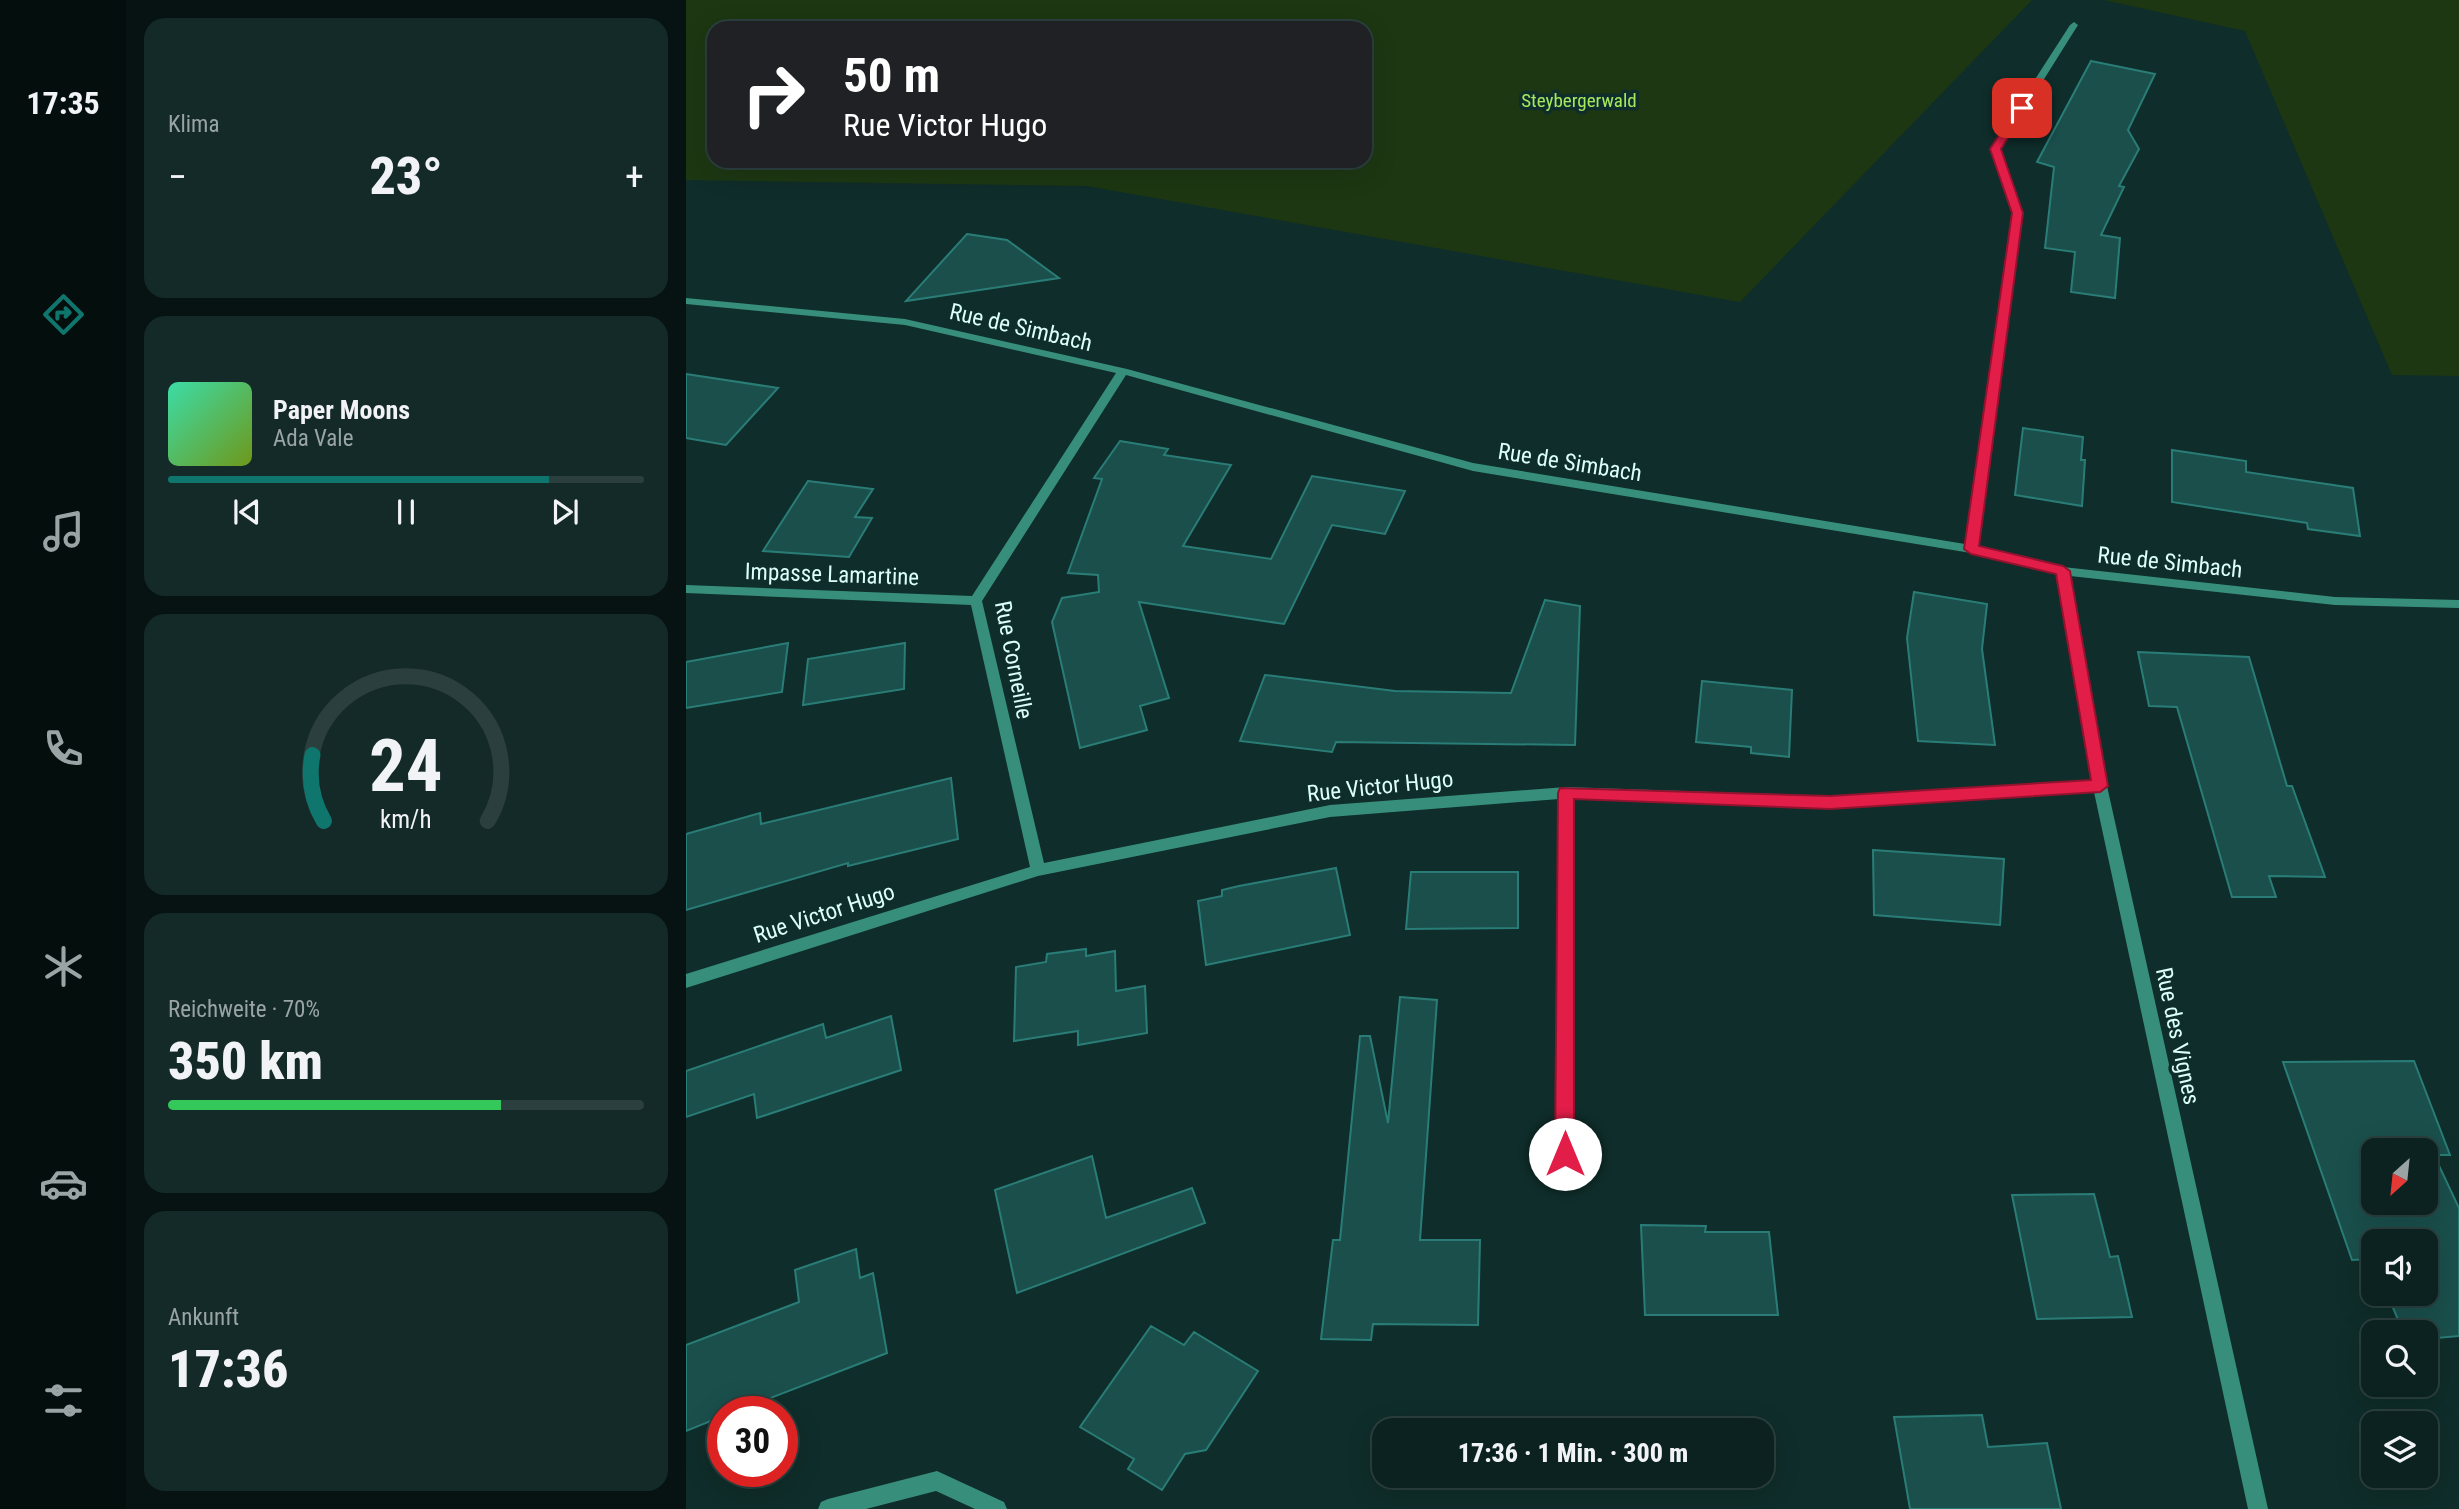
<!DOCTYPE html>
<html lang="de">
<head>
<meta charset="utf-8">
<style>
  :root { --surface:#0b2220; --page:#142a29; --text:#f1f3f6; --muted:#9aa4a5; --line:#2b3f3e; --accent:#0f766e }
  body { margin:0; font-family:"Roboto Condensed",sans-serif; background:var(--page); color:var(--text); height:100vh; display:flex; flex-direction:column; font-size:26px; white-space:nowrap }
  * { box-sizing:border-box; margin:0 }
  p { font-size:23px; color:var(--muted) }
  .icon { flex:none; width:38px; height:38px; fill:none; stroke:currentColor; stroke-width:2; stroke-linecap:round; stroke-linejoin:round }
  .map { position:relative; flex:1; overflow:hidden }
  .details { display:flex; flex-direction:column; gap:18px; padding:18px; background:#061312; width:560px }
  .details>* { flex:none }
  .top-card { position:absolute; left:21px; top:21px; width:665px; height:147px; border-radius:21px; box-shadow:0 7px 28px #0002,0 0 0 2px var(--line); background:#202124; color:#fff; overflow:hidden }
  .needle { width:46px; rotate:207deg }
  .controls { position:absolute; left:1675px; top:1138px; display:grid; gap:14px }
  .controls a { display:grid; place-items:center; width:77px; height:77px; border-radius:14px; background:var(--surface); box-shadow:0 7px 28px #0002,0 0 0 2px var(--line); font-size:35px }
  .speed { position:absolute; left:21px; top:1396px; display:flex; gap:14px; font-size:35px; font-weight:700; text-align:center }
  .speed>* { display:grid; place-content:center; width:91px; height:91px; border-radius:50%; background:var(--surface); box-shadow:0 7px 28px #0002,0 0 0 2px var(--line); line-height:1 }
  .speed .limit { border:10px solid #d22; background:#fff; color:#111 }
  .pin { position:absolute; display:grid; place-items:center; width:60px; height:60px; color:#fff; margin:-30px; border-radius:14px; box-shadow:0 4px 10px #0006 }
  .me { position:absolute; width:77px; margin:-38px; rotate:0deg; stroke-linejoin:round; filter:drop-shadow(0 0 5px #0008) }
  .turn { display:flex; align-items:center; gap:24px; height:147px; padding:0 21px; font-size:32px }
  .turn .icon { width:91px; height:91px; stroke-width:2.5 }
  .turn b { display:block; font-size:49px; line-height:60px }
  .big { font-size:52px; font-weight:800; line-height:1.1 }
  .details .widget { flex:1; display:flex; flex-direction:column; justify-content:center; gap:10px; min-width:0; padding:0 24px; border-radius:21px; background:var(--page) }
  .details .dial { align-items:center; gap:0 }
  .dial svg { height:182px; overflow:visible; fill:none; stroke:var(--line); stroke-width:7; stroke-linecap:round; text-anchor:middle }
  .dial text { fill:var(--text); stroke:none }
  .song { display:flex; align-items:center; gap:21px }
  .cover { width:84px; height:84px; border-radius:10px; background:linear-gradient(135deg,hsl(160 70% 55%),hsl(80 70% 35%)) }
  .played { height:7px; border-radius:4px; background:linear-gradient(90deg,var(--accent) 80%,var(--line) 80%) }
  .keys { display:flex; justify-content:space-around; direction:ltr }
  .heat { display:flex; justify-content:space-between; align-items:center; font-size:38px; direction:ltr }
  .charge { height:10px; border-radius:5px; background:linear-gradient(90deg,#34c759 70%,var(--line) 0) }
  .trip { position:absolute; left:686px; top:1418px; width:402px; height:70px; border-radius:21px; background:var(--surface); box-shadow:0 7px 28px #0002,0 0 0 2px var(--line); font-weight:800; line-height:70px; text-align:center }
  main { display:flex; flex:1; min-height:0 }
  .tab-bar { display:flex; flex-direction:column; width:126px; justify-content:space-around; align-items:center; background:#040e0d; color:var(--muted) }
  .tab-bar .icon { width:49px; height:49px }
  .tab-bar .on { color:var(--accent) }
  .tab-bar b { font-size:32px; color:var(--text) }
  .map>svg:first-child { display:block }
</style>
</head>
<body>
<main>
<nav class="tab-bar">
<b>17:35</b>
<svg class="icon on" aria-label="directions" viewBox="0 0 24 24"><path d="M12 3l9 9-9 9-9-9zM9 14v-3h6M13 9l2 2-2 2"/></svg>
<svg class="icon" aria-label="music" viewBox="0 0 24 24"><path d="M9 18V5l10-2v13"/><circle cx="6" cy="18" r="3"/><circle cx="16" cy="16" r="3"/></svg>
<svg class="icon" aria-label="phone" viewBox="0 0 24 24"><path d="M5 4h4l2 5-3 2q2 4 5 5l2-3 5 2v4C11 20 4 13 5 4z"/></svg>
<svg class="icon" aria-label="climate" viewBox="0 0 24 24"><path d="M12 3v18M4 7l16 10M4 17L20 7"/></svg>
<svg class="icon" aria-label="car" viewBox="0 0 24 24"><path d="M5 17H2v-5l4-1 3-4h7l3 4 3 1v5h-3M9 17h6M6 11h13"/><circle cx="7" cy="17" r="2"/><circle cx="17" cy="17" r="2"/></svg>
<svg class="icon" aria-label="filters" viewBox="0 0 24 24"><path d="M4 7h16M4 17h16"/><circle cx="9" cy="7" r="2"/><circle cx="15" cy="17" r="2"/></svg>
</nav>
<section class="details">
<div class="widget"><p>Klima</p>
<div class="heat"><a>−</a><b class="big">23°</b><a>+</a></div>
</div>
<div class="widget">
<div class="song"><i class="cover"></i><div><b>Paper Moons</b><p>Ada Vale</p></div></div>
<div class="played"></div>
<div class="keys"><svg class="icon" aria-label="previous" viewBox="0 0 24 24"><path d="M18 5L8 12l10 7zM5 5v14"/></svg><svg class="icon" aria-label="pause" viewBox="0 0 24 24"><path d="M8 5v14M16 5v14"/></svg><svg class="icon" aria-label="next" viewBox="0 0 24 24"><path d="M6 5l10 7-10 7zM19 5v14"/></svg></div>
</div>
<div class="widget dial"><svg viewBox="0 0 100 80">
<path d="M14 69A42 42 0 1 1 86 69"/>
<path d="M14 69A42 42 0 0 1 9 40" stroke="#0f766e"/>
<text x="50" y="56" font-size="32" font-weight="700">24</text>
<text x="50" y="72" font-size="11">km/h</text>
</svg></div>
<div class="widget"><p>Reichweite · 70%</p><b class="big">350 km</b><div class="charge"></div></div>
<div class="widget"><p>Ankunft</p><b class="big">17:36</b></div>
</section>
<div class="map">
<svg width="1773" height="1509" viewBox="0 0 1773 1509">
  <rect width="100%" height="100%" fill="#0f2d2a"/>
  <!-- green -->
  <path fill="#1d3712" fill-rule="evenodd" d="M0,0H1346L1054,302L401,186L0,180ZM28,28H679V161H28Z
    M1418,0H1773V376L1706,375L1559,31Z"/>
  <!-- building -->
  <path fill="#1a4f4c" stroke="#2a7d77" stroke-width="2" fill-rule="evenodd" d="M1405,61L1469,74L1442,130L1453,149L1433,186L1438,187L1415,235L1434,238L1429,298L1385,292L1389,252L1359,248L1368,167L1351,162Z
    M281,234L321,240L373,278L220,301Z
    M0,374L92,388L40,445L0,438Z
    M1337,428L1397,437L1395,460H1399L1396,506L1329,495Z
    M434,441L482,449L478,455L545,465L497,546L585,559L626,476L719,491L699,534L646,525L598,624L453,602L483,698L454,706L461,730L394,748L366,622L376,598L413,592L412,575L382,573L416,479L408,478Z
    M1486,450L1560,461V472L1667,488L1674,536L1622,529L1621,523L1486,502Z
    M122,481L187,489L169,517L186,518L163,557L77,551Z
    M1228,592L1301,604L1296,649L1309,745L1232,741L1221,638Z
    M859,600L894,606L889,745L650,742L646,752L554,741L579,675L709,691L825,693Z
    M102,643L96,692L0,708V662Z
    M219,643L218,689L117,705L122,659Z
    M1452,652L1563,657L1601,786H1606L1639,877L1583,876L1590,897H1546L1491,707L1463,706Z
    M1016,681L1106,690L1103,757L1065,753V747L1010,742Z
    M265,778L272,839L162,866V863L0,910V834L74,813L75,824Z
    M1187,850L1318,859L1314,925L1188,915Z
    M650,868L664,935L520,965L512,901L536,896V890L553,886Z
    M725,872H832V928L720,929Z
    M400,949V956L429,951L430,991L459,986L461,1033L392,1045V1031L328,1041L330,967L360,962L361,954Z
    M714,997L751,1000L734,1240H794L792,1325L687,1324L685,1340L635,1339L647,1240H654L674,1036H684L702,1123Z
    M205,1016L215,1070L71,1118L68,1094L0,1117V1071L137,1024L140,1038Z
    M1728,1061L1764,1155H1748L1773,1208V1336L1740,1339V1332H1717L1701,1293H1740V1241H1687V1259L1666,1260L1597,1062ZM1687,1150H1740V1202H1687Z
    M406,1156L420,1218L506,1188L519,1223L331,1293L309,1190Z
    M1408,1194L1424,1257L1432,1256L1446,1317L1351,1319L1326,1195Z
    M955,1225L1020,1226L1019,1232H1083L1092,1315H959Z
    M170,1249L174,1278L187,1273L201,1353L48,1412H37V1416L0,1431V1345L113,1302L109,1270Z
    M465,1326L498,1345L508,1332L572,1371L520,1450L499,1454L476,1490L442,1469L448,1459L394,1427Z
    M1296,1415L1302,1447L1361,1443L1375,1509H1224L1208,1417Z"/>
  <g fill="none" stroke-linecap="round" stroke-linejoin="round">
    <!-- minor -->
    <path fill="#378f7b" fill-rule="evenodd" d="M1388,22L1392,25L1314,149L1336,213L1292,546L1377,567L1649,597L1773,600V608L1649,605L1384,576L1421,786L1582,1509H1562L1408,792L1144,808L887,799V1154L885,1159L879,1162L873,1159L871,1154L873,799L644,817L352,876L0,988V974L344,867L285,605L0,593V585L286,596L430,373L219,325L0,304V298L219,319L441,369L787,463L1279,544L1326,213L1304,149L1384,25ZM440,375L787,471L1285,553L1371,574L1406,781L1144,796L880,787L644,805L358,863L296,601Z
      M251,1471L318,1502L321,1509H289L250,1491L180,1509H132L135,1502L142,1499Z"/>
  </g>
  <!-- route -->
  <path fill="#e11d48" stroke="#92132f" stroke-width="2" d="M1332,106L1341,108L1315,149L1337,213L1293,546L1377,566L1384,571L1422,786L1414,792L1144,809L888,799V1154L886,1161L879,1163L872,1161L869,1154L872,793L874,788L1144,796L1405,780L1370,574L1285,554L1278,549L1326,213L1304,149Z"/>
  <g text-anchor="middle" stroke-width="7" stroke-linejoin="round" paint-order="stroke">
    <!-- far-park labels -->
    <g font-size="19" fill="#a5e95c" stroke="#0f2d2a">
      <text x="893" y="107">Steybergerwald</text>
    </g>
    <!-- street labels -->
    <g font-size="23" fill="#dbfff9" stroke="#0f2d2a">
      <text transform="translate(335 327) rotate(13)" y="8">Rue de Simbach</text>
      <text transform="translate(884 462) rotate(9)" y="8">Rue de Simbach</text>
      <text transform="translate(1484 562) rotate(6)" y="8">Rue de Simbach</text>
      <text transform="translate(146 574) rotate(2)" y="8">Impasse Lamartine</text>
      <text transform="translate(328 660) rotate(79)" y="8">Rue Corneille</text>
      <text transform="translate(694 786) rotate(-6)" y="8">Rue Victor Hugo</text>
      <text transform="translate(138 913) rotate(-18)" y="8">Rue Victor Hugo</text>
      <text transform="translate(1492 1036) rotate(78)" y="8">Rue des Vignes</text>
    </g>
  </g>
</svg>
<div class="controls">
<a><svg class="needle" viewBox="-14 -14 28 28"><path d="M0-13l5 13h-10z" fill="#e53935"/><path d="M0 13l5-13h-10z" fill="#9aa4a5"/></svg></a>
<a><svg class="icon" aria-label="sound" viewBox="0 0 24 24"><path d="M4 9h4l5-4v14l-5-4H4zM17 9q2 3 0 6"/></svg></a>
<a><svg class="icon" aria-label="search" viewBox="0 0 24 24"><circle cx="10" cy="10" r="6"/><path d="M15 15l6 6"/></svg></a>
<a><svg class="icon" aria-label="layers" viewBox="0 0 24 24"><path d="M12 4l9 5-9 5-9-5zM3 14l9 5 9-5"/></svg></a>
</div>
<div class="speed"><div class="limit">30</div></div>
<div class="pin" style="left:1336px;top:108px;background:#d93025"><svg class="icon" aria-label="arrive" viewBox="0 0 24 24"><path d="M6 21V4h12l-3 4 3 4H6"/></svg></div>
<svg class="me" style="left:879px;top:1154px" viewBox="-20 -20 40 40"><circle r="19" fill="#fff"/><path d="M0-13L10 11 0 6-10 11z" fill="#e11d48"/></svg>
<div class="trip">17:36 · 1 Min. · 300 m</div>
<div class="top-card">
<div class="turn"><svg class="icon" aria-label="right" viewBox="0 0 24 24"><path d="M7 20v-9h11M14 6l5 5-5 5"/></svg><div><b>50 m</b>Rue Victor Hugo</div></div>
</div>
</div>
</main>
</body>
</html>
